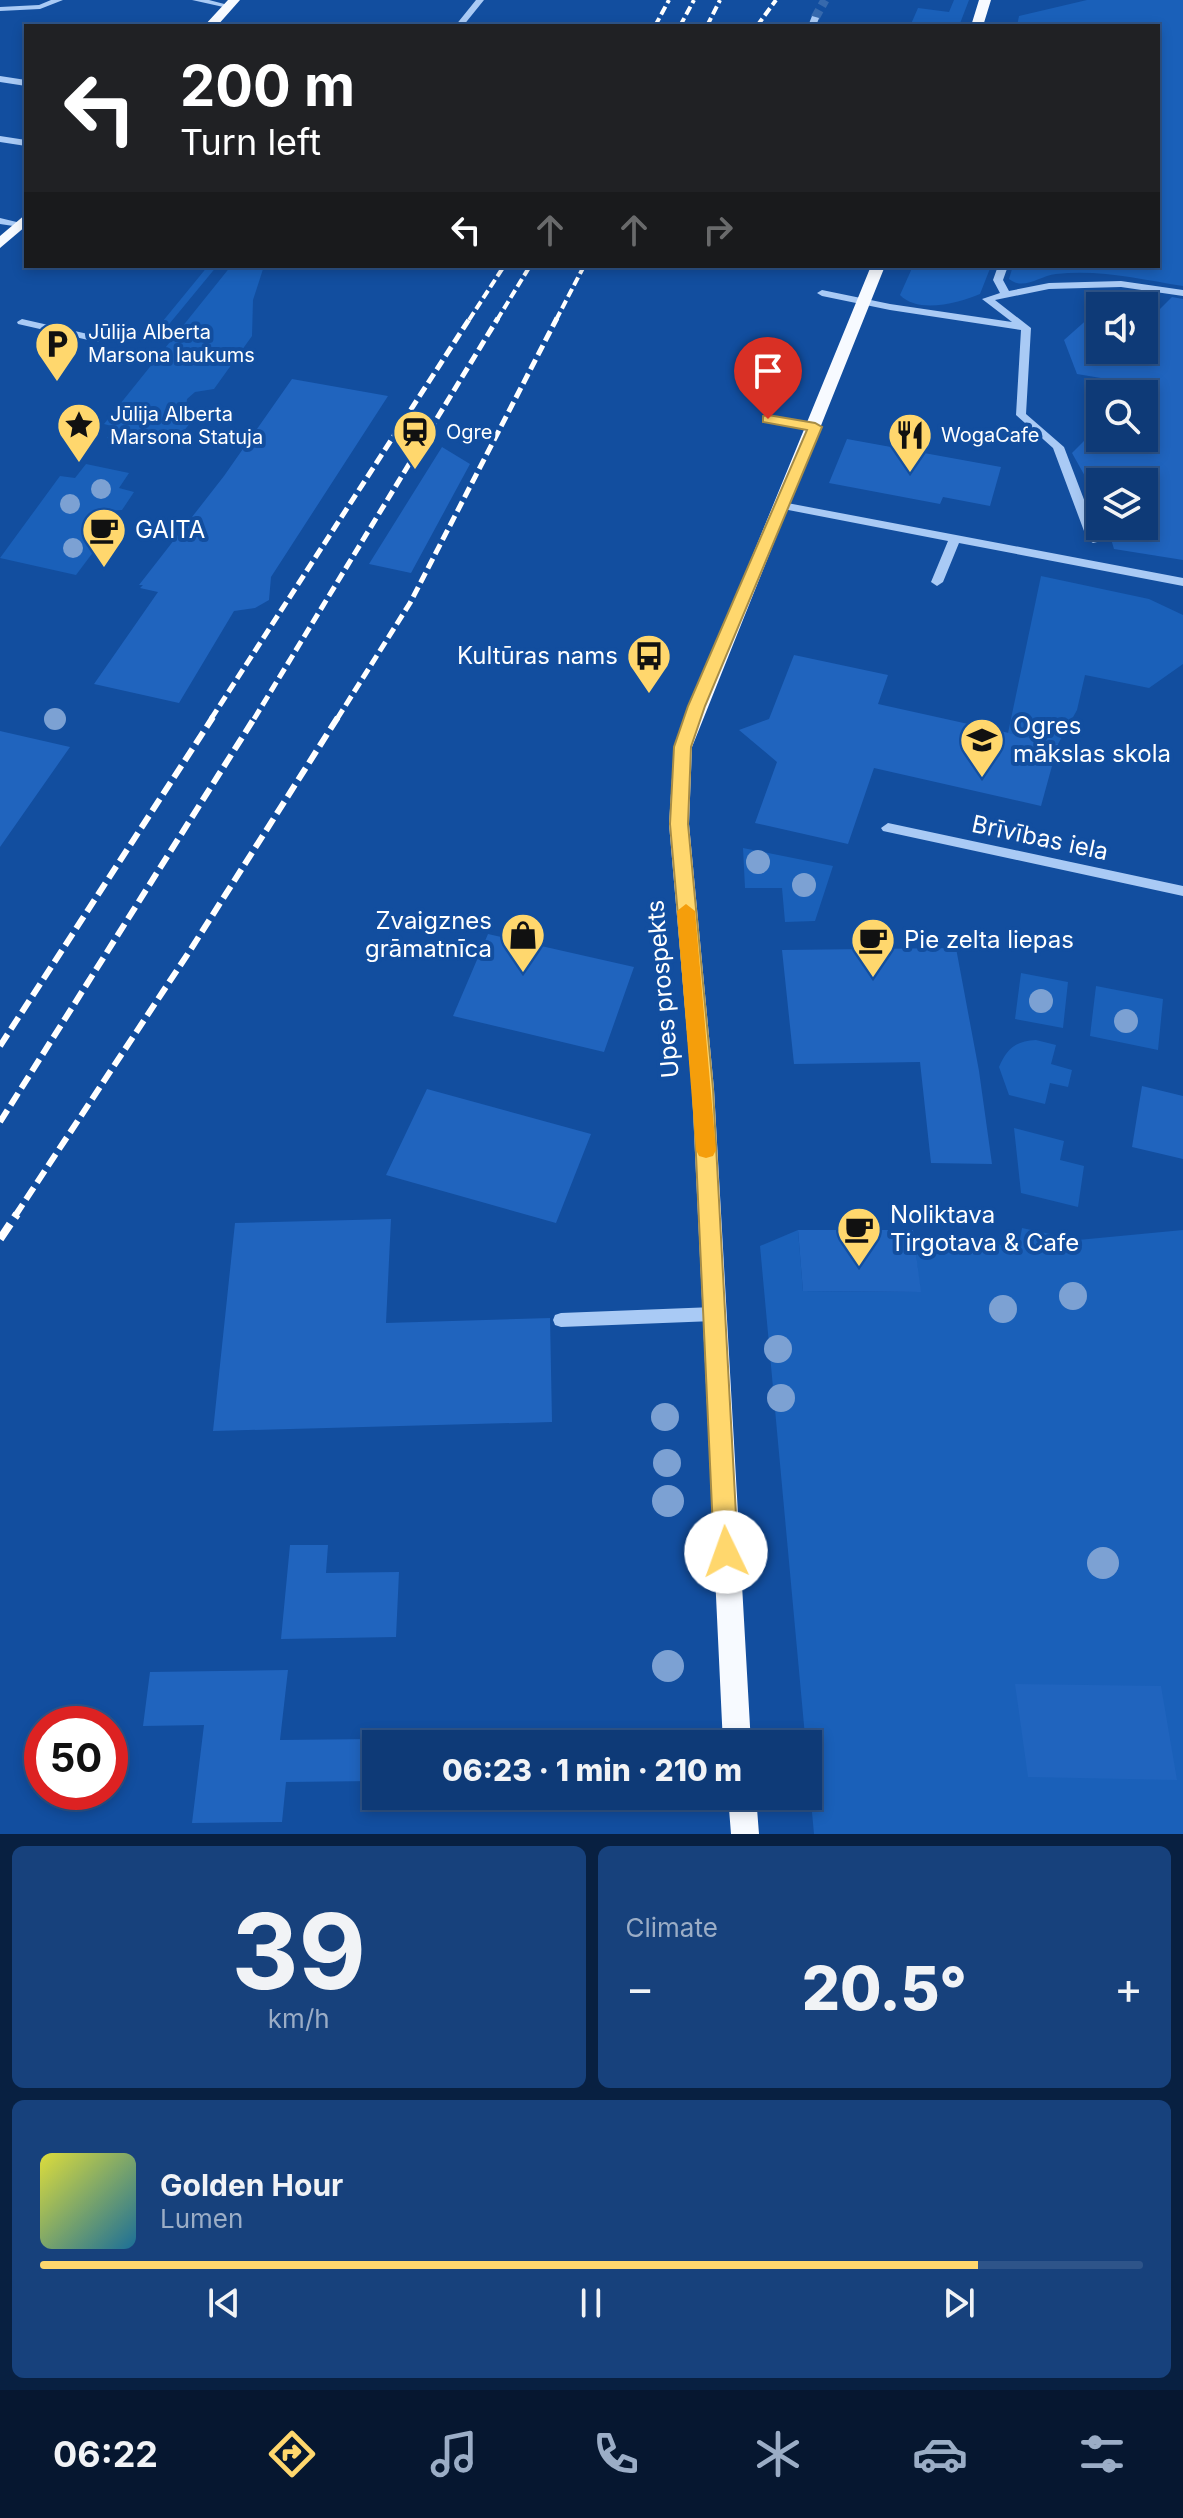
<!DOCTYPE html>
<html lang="en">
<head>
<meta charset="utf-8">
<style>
  :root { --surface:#0e3a77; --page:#17417c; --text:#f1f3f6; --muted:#9badc6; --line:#2e5489; --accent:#ffd76d }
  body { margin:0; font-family:Inter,sans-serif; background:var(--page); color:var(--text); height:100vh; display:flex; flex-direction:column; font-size:30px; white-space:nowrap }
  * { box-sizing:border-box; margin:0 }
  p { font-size:26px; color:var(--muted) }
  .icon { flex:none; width:44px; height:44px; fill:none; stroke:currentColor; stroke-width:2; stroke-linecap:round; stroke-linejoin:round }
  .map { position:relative; height:1834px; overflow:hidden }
  .panel { display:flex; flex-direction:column; gap:12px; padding:12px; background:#082041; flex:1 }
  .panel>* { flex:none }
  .hud { position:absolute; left:24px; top:24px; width:1136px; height:244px; border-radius:0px; box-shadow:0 4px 12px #0003,0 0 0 2px var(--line); background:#202124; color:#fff; overflow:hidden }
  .fabs { position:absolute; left:1086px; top:292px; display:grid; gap:16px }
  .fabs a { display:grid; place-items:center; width:72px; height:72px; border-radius:0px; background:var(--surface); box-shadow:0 4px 12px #0003,0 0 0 2px var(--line); font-size:40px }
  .speed { position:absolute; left:24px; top:1706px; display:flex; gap:16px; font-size:40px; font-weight:700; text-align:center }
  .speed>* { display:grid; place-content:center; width:104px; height:104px; border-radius:50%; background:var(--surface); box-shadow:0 4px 12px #0003,0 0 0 2px var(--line); line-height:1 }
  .speed .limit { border:12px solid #d22; background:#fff; color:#111 }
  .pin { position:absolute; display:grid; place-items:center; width:68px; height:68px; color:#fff; margin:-82px -34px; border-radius:50% 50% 50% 0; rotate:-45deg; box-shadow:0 0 8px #0007 }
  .pin .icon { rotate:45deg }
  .me { position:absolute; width:88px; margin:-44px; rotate:357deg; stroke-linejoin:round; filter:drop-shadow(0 0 6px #0008) }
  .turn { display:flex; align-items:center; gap:28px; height:168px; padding:0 24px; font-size:36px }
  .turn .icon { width:104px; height:104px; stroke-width:2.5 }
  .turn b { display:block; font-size:56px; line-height:68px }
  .lanes { display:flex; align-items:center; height:76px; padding:0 24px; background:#0003; justify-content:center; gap:40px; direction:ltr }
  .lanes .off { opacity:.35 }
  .big { font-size:60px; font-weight:800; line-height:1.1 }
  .panel .widget { flex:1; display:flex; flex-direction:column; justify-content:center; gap:12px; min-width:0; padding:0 28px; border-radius:12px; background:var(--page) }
  .panel .dial { align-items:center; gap:0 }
  .dial b { font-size:104px; line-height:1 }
  .song { display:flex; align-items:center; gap:24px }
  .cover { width:96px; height:96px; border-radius:12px; background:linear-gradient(135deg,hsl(60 70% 55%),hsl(200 70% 35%)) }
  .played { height:8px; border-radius:4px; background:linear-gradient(90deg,var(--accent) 85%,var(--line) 85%) }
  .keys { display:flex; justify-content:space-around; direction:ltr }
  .heat { display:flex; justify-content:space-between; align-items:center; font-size:44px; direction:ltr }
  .panel .tiles { flex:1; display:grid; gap:12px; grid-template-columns:1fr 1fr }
  .widget:last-child { grid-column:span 2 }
  .trip { position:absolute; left:362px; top:1730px; width:460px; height:80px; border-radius:0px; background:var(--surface); box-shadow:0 4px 12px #0003,0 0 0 2px var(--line); font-weight:800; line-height:80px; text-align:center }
  .tab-bar { display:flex; height:128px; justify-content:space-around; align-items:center; background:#061730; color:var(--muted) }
  .tab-bar .icon { width:56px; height:56px }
  .tab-bar .active { color:var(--accent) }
  .tab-bar b { font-size:36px; color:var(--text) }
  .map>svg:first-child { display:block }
</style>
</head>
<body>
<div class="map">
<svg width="1183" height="1834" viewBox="0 0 1183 1834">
  <rect width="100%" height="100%" fill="#124e9f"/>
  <!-- green -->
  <path fill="#1a60b9" d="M954,0H969L959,26L911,24L918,8L949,12Z
    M1087,0H1183V286C1140,279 1099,269 1056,274C1039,276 1024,291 1009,279L1013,266H1158V26H1017L1019,16Z
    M208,266H217L156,340L149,338Z
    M231,266H264L253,300L252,336L214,389L195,392L187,399L186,407L197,414L180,436L162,432L152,447L107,438L115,427L104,424Z
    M913,266H991L980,294C959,303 918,314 900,295Z
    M86,464L129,473L119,488L134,492L122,510L106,511L89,521L87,533L100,543L76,575L0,558L60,476L75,478Z
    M1041,576L1149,599L1183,615V664L1149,688L1085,675L1077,710L1058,744L1008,733Z
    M743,848L833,866L815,921L785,922L782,888H745Z
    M1021,973L1068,982L1063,1028L1015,1019Z
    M1096,986L1163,999L1158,1050L1090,1036Z
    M1036,1040L1056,1045L1051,1064L1072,1070L1068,1087L1050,1083L1045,1104L1009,1095L999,1067C1007,1049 1015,1041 1036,1040Z
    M1014,1128L1064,1141L1060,1160L1084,1166L1078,1207L1021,1193Z
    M1022,1228L1078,1240L1183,1230V1834H814L760,1246L798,1230L803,1291L920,1292L915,1245H1019Z"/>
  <!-- building -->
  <path fill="#2064be" d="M1172,297L1183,299V560L1114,549L1107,526H1144V482H1100V503L1072,453L1100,425V438H1144V394H1132L1142,385L1077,374L1064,340L1091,316L1100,318V350H1144V325Z
    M292,379L388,396L271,577L269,600L255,608L234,611L179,703L94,684L158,592L140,588L143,585H139L224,476Z
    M847,439L1001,467L990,506L943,497L940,504L829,483Z
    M442,447L470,464L411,573L369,564Z
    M794,655L888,675L878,704L1058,744L1041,806L874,768L848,844L755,823L777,762L739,730L769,719Z
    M0,731L70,747L0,847Z
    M488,934L634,967L604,1052L453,1016Z
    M956,948L979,1071L992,1164L931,1163L920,1062L794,1064L782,950Z
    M1142,1086L1183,1096V1159L1132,1147Z
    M427,1089L591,1134L556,1223L386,1175Z
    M391,1219L386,1323L550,1318L552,1422L213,1431L235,1223Z
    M798,1230H913L921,1292L803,1291Z
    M290,1545H328L326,1573L399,1572L396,1637L281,1639Z
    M288,1670L280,1740L376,1739V1781L286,1782L282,1822L192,1823L204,1725L143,1726L150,1672Z
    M1015,1684L1161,1686L1177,1780L1028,1777Z"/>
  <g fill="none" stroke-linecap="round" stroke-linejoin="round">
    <!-- minor-tunnel -->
    <path stroke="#3669ad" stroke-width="9" stroke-dasharray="9 5" stroke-linecap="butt" d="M815,18L825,0"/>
    <!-- minor -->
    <path fill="#a9caf5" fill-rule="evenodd" d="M51,0H63L40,9L0,11V7L39,5Z
      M192,0H209L232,6L228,8Z
      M476,0H484L463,26H455Z
      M812,16L819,18L816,26H808Z
      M0,76L26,80V86L0,82Z
      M0,136L26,140V146L0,142Z
      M0,218L25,224L20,227L0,224Z
      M998,266H1008L1003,280L1009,291L1049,283L1121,281L1183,290V296L1121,287L1049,289L995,300L1031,328L1026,414L1064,447L1099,539L1097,542L1093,543L1087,539L1053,448L1016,415L1021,330L890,310L822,296L817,293L822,290L890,304L1012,322L982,299L1000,293L993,280Z
      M22,319L101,337L102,339L97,342L18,324L17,322Z
      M768,416L815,424L820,427L815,430L764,421V417Z
      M782,502L1183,578V586L959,543L943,582L937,586L931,582L948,541L778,508L776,506Z
      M888,823L1183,886V896L883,831L881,828Z
      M714,1307L720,1309L722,1314L720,1319L714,1321L561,1327L555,1325L553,1320L555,1315L561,1313Z"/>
    <!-- major -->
    <path fill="#f7faff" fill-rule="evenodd" d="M228,0H240L217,26H204Z
      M979,0H991L983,26H971Z
      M26,214V226L0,248V236Z
      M871,266H885L692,747L689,824L714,1089L751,1744H723L692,1089L669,824L674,747Z
      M728,1796H756L759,1834H731Z"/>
    <!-- rail-far3 -->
    <path stroke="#fff" stroke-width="4" stroke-dasharray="9 4" stroke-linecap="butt" d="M655,26L669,0
      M680,26L694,0
      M707,26L720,0
      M757,26L776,0
      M469,320L504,266
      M497,320L530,266
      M556,320L584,266"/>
    <!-- rail-far2 -->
    <path stroke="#fff" stroke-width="5" stroke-dasharray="11 5" stroke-linecap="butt" d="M211,719L470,318
      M254,719L498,318
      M337,719L410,603L557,318"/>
    <!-- rail-far1 -->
    <path stroke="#fff" stroke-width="6" stroke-dasharray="14 6" stroke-linecap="butt" d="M0,1046L213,717
      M0,1122L255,717
      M15,1216L191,949L338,717"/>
    <!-- rail -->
    <path stroke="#fff" stroke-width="8" stroke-dasharray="18 8" stroke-linecap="butt" d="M0,1239L17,1214"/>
  </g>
  <!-- trees -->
  <g fill="#7ca1d3">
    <circle cx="101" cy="489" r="10"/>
    <circle cx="70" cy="504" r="10"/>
    <circle cx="73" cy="548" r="10"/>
    <circle cx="55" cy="719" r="11"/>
    <circle cx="758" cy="862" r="12"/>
    <circle cx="804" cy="885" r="12"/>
    <circle cx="1041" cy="1001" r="12"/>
    <circle cx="1126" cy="1021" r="12"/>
    <circle cx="1073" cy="1296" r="14"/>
    <circle cx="1003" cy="1309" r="14"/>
    <circle cx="778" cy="1349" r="14"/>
    <circle cx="781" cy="1398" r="14"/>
    <circle cx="665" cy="1417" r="14"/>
    <circle cx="667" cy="1463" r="14"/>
    <circle cx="668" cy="1501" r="16"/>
    <circle cx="1103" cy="1563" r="16"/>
    <circle cx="668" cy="1666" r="16"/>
  </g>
  <!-- route -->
  <path fill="#ffd76d" stroke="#a68c47" stroke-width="2" d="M768,415L815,423L822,427L705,706L691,747L688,824L713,1089L738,1552L734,1560L726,1563L718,1560L714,1552L693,1089L670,824L674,747L688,706L807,430L763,422V416Z"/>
  <!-- slow -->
  <path fill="#f59e0b" d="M686,904L695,911L716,1150L713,1156L706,1158L699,1156L696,1150L677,911Z"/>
  <!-- icons -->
  <defs>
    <g id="parking-pin" transform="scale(2.3)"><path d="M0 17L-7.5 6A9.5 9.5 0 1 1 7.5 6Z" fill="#ffd76d" stroke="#124e9f"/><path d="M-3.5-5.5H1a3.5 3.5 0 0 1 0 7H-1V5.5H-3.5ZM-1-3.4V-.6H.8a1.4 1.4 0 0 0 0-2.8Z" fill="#111"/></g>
    <g id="sight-pin" transform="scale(2.3)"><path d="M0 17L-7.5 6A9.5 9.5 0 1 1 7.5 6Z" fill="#ffd76d" stroke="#124e9f"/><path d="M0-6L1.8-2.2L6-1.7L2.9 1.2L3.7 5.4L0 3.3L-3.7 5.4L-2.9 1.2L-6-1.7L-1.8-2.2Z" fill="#111"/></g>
    <g id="station-pin" transform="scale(2.3)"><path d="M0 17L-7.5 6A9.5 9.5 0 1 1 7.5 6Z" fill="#ffd76d" stroke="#124e9f"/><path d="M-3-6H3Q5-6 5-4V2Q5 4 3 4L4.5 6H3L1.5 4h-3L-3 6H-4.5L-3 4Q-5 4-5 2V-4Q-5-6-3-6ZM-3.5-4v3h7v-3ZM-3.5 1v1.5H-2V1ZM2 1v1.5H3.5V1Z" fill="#111"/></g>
    <g id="restaurant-pin" transform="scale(2.3)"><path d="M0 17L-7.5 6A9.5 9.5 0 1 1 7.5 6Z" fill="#ffd76d" stroke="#124e9f"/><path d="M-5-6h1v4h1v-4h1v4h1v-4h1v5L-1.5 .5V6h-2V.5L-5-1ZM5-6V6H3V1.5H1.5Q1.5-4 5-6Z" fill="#111"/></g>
    <g id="cafe-pin" transform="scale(2.3)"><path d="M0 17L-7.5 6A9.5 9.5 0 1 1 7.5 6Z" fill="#ffd76d" stroke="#124e9f"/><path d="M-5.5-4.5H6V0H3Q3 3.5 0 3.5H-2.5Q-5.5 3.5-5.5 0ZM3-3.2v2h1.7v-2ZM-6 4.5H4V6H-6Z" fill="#111"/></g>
    <g id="bus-pin" transform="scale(2.3)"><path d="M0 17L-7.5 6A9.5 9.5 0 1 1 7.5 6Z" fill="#ffd76d" stroke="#124e9f"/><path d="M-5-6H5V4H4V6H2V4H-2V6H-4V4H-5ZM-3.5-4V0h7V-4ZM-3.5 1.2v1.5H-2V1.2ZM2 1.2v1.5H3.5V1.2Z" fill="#111"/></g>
    <g id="school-pin" transform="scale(2.3)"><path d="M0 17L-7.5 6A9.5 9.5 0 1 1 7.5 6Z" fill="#ffd76d" stroke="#124e9f"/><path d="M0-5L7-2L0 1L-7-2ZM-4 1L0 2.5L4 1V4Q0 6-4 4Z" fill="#111"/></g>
    <g id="shop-pin" transform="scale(2.3)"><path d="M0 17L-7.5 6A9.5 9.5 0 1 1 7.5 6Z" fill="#ffd76d" stroke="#124e9f"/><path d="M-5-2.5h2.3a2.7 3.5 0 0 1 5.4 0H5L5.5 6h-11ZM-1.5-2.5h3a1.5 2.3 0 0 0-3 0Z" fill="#111"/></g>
  </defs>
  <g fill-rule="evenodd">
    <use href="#parking-pin" x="57" y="344"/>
    <use href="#sight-pin" x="79" y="425"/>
    <use href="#station-pin" x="415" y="432"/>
    <use href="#restaurant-pin" x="910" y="435"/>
    <use href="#cafe-pin" x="104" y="530"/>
    <use href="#bus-pin" x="649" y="656"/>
    <use href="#school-pin" x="982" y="740"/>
    <use href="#shop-pin" x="523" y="935"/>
    <use href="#cafe-pin" x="873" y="940"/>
    <use href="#cafe-pin" x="859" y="1229"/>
  </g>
  <g text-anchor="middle" stroke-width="8" stroke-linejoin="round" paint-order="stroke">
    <!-- far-poi labels -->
    <g font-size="20" fill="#fff" stroke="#124e9f" text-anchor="start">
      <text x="88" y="339">Jūlija Alberta<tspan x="88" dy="23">Marsona laukums</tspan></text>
      <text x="110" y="421">Jūlija Alberta<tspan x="110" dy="23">Marsona Statuja</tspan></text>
      <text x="446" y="439">Ogre</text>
      <text x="941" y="442">WogaCafe</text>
    </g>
    <!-- poi labels -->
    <g font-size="24" fill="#fff" stroke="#124e9f" text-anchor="start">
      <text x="135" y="538">GAITA</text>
      <text x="618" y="664" text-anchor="end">Kultūras nams</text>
      <text x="1013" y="734">Ogres<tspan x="1013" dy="28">mākslas skola</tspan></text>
      <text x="492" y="929" text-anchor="end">Zvaigznes<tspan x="492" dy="28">grāmatnīca</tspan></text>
      <text x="904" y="948">Pie zelta liepas</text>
      <text x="890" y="1223">Noliktava<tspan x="890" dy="28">Tirgotava &amp; Cafe</tspan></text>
    </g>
    <!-- street labels -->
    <g font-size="24" fill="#fff" stroke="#124e9f">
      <text transform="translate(1040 838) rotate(12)" y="8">Brīvības iela</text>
      <text transform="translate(663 989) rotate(-95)" y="8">Upes prospekts</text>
    </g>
  </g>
</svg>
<div class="fabs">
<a><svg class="icon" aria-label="sound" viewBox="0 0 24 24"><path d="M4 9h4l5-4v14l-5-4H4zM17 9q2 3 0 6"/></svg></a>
<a><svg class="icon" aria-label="search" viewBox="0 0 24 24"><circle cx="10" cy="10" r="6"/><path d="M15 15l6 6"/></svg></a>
<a><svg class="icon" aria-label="layers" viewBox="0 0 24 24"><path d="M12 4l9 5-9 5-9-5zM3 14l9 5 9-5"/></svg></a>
</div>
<div class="speed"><div class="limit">50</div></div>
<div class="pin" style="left:768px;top:419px;background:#d93025"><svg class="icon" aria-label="arrive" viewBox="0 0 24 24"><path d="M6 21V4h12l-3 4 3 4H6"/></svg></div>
<svg class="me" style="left:726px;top:1552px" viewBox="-20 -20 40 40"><circle r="19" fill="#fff"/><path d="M0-13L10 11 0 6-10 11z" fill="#ffd76d"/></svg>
<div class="trip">06:23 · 1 min · 210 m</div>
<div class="hud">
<div class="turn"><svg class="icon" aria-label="left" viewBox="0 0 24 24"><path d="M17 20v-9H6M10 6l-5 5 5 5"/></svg><div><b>200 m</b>Turn left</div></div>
<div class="lanes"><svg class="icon" aria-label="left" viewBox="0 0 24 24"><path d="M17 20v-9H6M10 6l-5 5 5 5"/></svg><svg class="icon off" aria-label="ahead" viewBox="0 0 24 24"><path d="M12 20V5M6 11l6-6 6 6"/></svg><svg class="icon off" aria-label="ahead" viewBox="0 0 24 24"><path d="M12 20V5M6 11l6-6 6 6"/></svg><svg class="icon off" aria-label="right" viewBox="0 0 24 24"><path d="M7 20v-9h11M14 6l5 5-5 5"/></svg></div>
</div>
</div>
<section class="panel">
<div class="tiles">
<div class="widget dial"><b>39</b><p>km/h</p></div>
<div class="widget"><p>Climate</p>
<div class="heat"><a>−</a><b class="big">20.5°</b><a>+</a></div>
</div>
<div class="widget">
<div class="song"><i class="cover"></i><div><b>Golden Hour</b><p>Lumen</p></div></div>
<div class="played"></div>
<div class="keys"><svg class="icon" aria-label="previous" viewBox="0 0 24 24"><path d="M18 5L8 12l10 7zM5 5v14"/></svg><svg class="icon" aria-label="pause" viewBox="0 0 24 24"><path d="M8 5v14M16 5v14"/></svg><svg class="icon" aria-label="next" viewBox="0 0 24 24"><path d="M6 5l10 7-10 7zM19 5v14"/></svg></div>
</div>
</div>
</section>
<nav class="tab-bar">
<b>06:22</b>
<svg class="icon active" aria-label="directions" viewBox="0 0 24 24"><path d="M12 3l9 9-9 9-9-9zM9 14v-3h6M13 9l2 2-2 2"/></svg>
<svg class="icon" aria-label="music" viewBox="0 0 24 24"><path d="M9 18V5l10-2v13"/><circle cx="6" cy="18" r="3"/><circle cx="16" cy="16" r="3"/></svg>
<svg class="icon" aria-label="phone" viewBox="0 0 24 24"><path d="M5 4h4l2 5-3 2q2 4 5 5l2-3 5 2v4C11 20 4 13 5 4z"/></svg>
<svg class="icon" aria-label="climate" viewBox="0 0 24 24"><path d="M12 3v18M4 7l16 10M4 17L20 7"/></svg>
<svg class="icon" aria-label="car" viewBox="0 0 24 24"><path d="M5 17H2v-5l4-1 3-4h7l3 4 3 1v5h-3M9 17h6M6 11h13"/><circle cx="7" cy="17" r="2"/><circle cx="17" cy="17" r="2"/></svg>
<svg class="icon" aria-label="filters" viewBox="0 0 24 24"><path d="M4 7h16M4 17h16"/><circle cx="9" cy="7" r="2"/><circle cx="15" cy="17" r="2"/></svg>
</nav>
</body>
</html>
